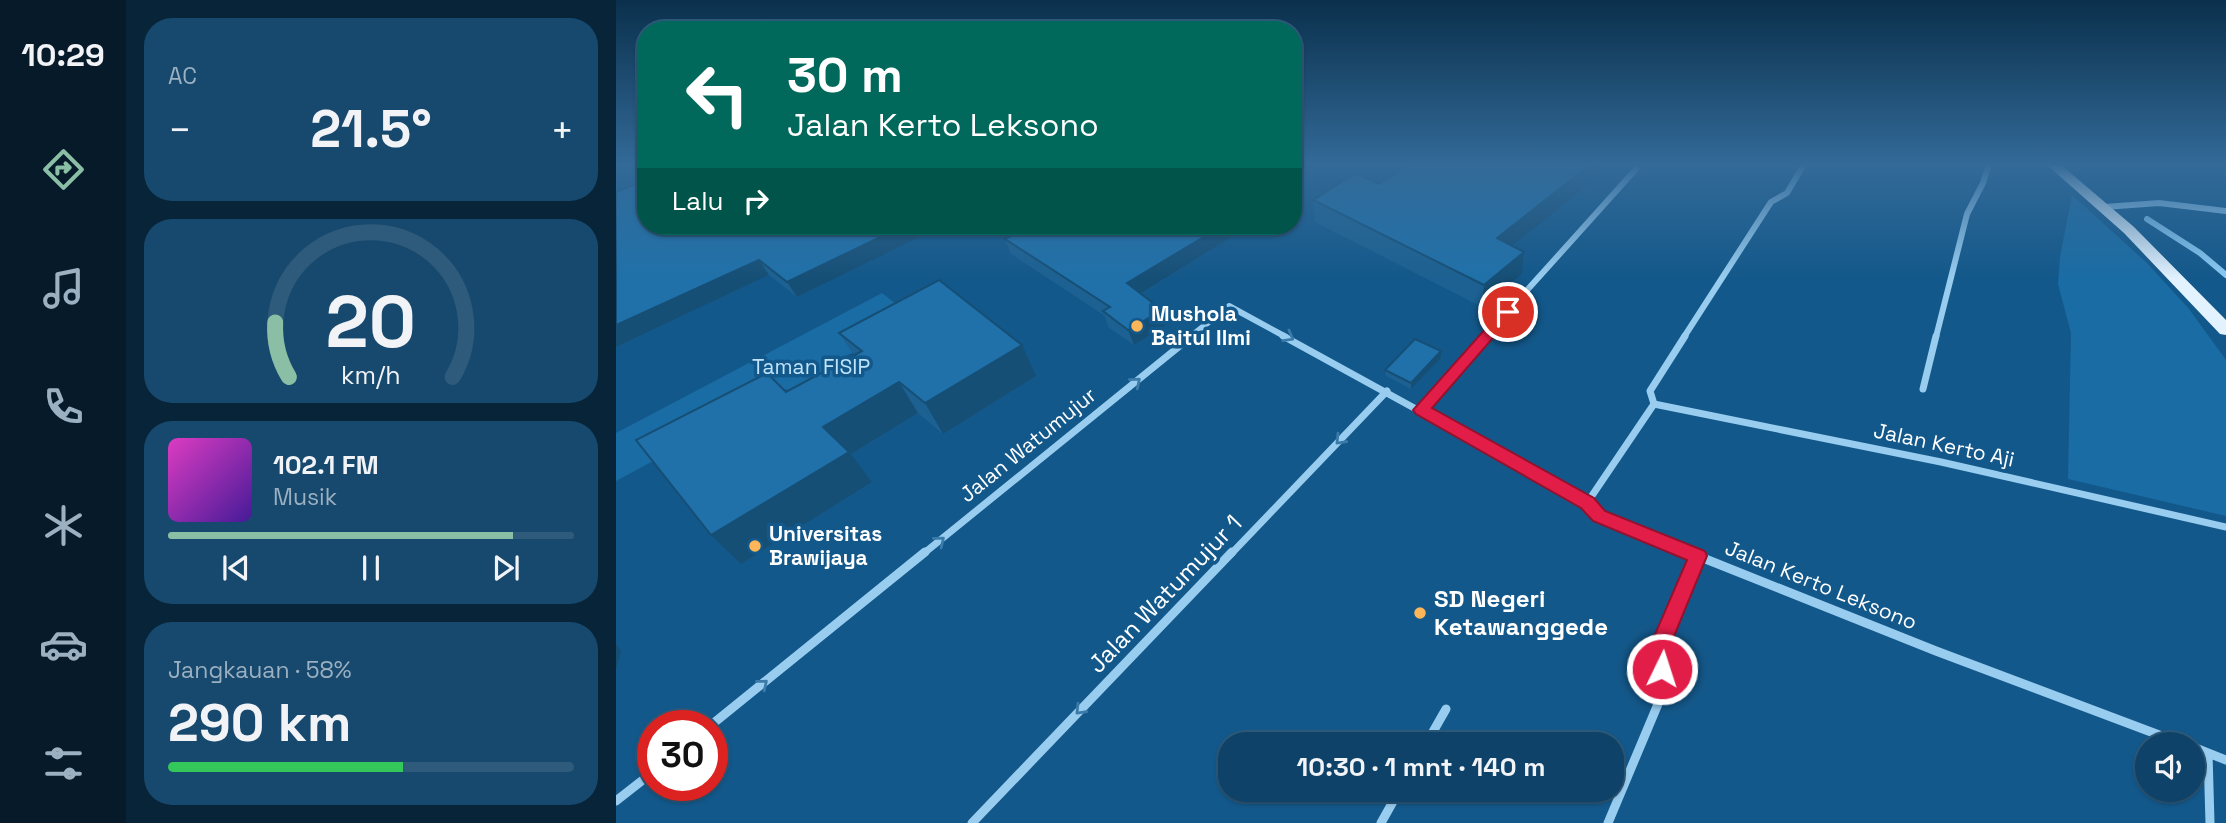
<!DOCTYPE html>
<html lang="id">
<head>
<meta charset="utf-8">
<style>
  :root { --surface:#0e4268; --page:#17496e; --text:#f1f3f6; --muted:#9bb0c0; --line:#2e5b7c; --accent:#8abfa5 }
  body { margin:0; font-family:"Space Grotesk",sans-serif; background:var(--page); color:var(--text); height:100vh; display:flex; flex-direction:column; font-size:26px; white-space:nowrap }
  * { box-sizing:border-box; margin:0 }
  p { font-size:23px; color:var(--muted) }
  .icon { flex:none; width:38px; height:38px; fill:none; stroke:currentColor; stroke-width:2; stroke-linecap:round; stroke-linejoin:round }
  .map { position:relative; flex:1; overflow:hidden }
  .drawer { display:flex; flex-direction:column; gap:18px; padding:18px; background:#082439; width:490px }
  .drawer>* { flex:none }
  .guide { position:absolute; left:21px; top:21px; width:665px; height:214px; border-radius:28px; box-shadow:0 2px 5px #0004,0 0 0 2px var(--line); background:#00695c; color:#fff; overflow:hidden }
  .buttons { position:absolute; left:1519px; top:732px; display:grid; gap:14px }
  .buttons a { display:grid; place-items:center; width:70px; height:70px; border-radius:50%; background:var(--surface); box-shadow:0 2px 5px #0004,0 0 0 2px var(--line); font-size:35px }
  .speed { position:absolute; left:21px; top:710px; display:flex; gap:14px; font-size:35px; font-weight:700; text-align:center }
  .speed>* { display:grid; place-content:center; width:91px; height:91px; border-radius:50%; background:var(--surface); box-shadow:0 2px 5px #0004,0 0 0 2px var(--line); line-height:1 }
  .speed .limit { border:10px solid #d22; background:#fff; color:#111 }
  .pin { position:absolute; display:grid; place-items:center; width:60px; height:60px; color:#fff; margin:-30px; border:4px solid #fff; border-radius:50%; box-shadow:0 2px 7px #0007 }
  .me { position:absolute; width:77px; margin:-38px; rotate:4deg; stroke-linejoin:round; filter:drop-shadow(0 0 5px #0008) }
  .turn { display:flex; align-items:center; gap:24px; height:147px; padding:0 35px; font-size:32px }
  .turn .icon { width:91px; height:91px; stroke-width:2.5 }
  .turn b { display:block; font-size:49px; line-height:60px }
  .then { display:flex; align-items:center; height:66px; padding:0 35px; background:#0003; gap:14px; font-size:26px }
  .big { font-size:52px; font-weight:800; line-height:1.1 }
  .drawer .widget { flex:1; display:flex; flex-direction:column; justify-content:center; gap:10px; min-width:0; padding:0 24px; border-radius:28px; background:var(--page) }
  .drawer .dial { align-items:center; gap:0 }
  .dial svg { height:182px; overflow:visible; fill:none; stroke:var(--line); stroke-width:7; stroke-linecap:round; text-anchor:middle }
  .dial text { fill:var(--text); stroke:none }
  .song { display:flex; align-items:center; gap:21px }
  .cover { width:84px; height:84px; border-radius:10px; background:linear-gradient(135deg,hsl(310 70% 55%),hsl(260 70% 35%)) }
  .played { height:7px; border-radius:4px; background:linear-gradient(90deg,var(--accent) 85%,var(--line) 85%) }
  .keys { display:flex; justify-content:space-around; direction:ltr }
  .heat { display:flex; justify-content:space-between; align-items:center; font-size:38px; direction:ltr }
  .charge { height:10px; border-radius:5px; background:linear-gradient(90deg,#34c759 58%,var(--line) 0) }
  .trip { position:absolute; left:602px; top:732px; width:406px; height:70px; border-radius:28px; background:var(--surface); box-shadow:0 2px 5px #0004,0 0 0 2px var(--line); font-weight:800; line-height:70px; text-align:center }
  main { display:flex; flex:1; min-height:0 }
  .tabs { display:flex; flex-direction:column; width:126px; justify-content:space-around; align-items:center; background:#061a2a; color:var(--muted) }
  .tabs .icon { width:49px; height:49px }
  .tabs .current { color:var(--accent) }
  .tabs b { font-size:32px; color:var(--text) }
  .map>svg:first-child { display:block }
</style>
</head>
<body>
<main>
<nav class="tabs">
<b>10:29</b>
<svg class="icon current" aria-label="directions" viewBox="0 0 24 24"><path d="M12 3l9 9-9 9-9-9zM9 14v-3h6M13 9l2 2-2 2"/></svg>
<svg class="icon" aria-label="music" viewBox="0 0 24 24"><path d="M9 18V5l10-2v13"/><circle cx="6" cy="18" r="3"/><circle cx="16" cy="16" r="3"/></svg>
<svg class="icon" aria-label="phone" viewBox="0 0 24 24"><path d="M5 4h4l2 5-3 2q2 4 5 5l2-3 5 2v4C11 20 4 13 5 4z"/></svg>
<svg class="icon" aria-label="climate" viewBox="0 0 24 24"><path d="M12 3v18M4 7l16 10M4 17L20 7"/></svg>
<svg class="icon" aria-label="car" viewBox="0 0 24 24"><path d="M5 17H2v-5l4-1 3-4h7l3 4 3 1v5h-3M9 17h6M6 11h13"/><circle cx="7" cy="17" r="2"/><circle cx="17" cy="17" r="2"/></svg>
<svg class="icon" aria-label="filters" viewBox="0 0 24 24"><path d="M4 7h16M4 17h16"/><circle cx="9" cy="7" r="2"/><circle cx="15" cy="17" r="2"/></svg>
</nav>
<section class="drawer">
<div class="widget"><p>AC</p>
<div class="heat"><a>−</a><b class="big">21.5°</b><a>+</a></div>
</div>
<div class="widget dial"><svg viewBox="0 0 100 80">
<path d="M14 69A42 42 0 1 1 86 69"/>
<path d="M14 69A42 42 0 0 1 8 45" stroke="#8abfa5"/>
<text x="50" y="56" font-size="32" font-weight="700">20</text>
<text x="50" y="72" font-size="11">km/h</text>
</svg></div>
<div class="widget">
<div class="song"><i class="cover"></i><div><b>102.1 FM</b><p>Musik</p></div></div>
<div class="played"></div>
<div class="keys"><svg class="icon" aria-label="previous" viewBox="0 0 24 24"><path d="M18 5L8 12l10 7zM5 5v14"/></svg><svg class="icon" aria-label="pause" viewBox="0 0 24 24"><path d="M8 5v14M16 5v14"/></svg><svg class="icon" aria-label="next" viewBox="0 0 24 24"><path d="M6 5l10 7-10 7zM19 5v14"/></svg></div>
</div>
<div class="widget"><p>Jangkauan · 58%</p><b class="big">290 km</b><div class="charge"></div></div>
</section>
<div class="map">
<svg width="1610" height="823" viewBox="0 0 1610 823">
  <rect width="100%" height="100%" fill="#13588a"/>
  <!-- green -->
  <path fill="#1a6ca4" d="M1456,195L1531,263L1573,309L1610,360V516L1452,479L1455,333L1442,284L1444,257Z
    M266,293L299,319L226,358L252,380L196,412L171,389L0,481V433Z"/>
  <g fill="none" stroke-linecap="round" stroke-linejoin="round">
    <!-- stream -->
    <path stroke="#8acbf4" stroke-width="6" d="M1531,219L1584,253L1610,275"/>
    <!-- minor-far2 -->
    <path stroke="#99cdf0" stroke-width="6" d="M1488,207L1543,203L1610,211
      M574,337L613,306L670,337
      M869,337L1020,169
      M1068,337L1155,202L1171,193L1188,164
      M1320,337L1351,214L1367,183L1373,164"/>
    <!-- minor-far1 -->
    <path stroke="#99cdf0" stroke-width="7" d="M667,336L971,503L983,516L1077,554
      M1307,389L1320,336
      M1038,404L1325,462L1610,527
      M1038,404L1034,391L1069,336
      M805,409L871,336
      M971,503L1038,404
      M307,554L576,336
      M615,554L771,391"/>
    <!-- minor -->
    <path stroke="#99cdf0" stroke-width="9" d="M1072,552L1320,651L1567,744
      M94,726L309,552
      M810,744L830,709
      M1577,747L1610,760
      M1592,753L1594,823
      M0,801L37,772
      M356,823L616,552
      M765,823L784,789
      M992,823L1050,685L1044,646L1082,556"/>
    <!-- primary -->
    <path fill="#e2f2ff" fill-rule="evenodd" d="M1430,164H1444L1518,227L1610,320V335L1604,334L1508,233Z"/>
  </g>
  <!-- wall -->
  <path fill="#1c6191" d="M793,164H984L982,177L897,246L908,252L906,274L866,307L699,222L697,200L763,184Z
    M0,192L326,226L181,297L153,275L0,347Z
    M414,226H615L617,236L525,294L550,325L518,345L492,327L489,316L395,254L389,239Z
    M223,333L420,376L327,434L302,413L235,454L256,482L125,564L170,392L238,355Z
    M825,358L795,389L770,376L769,370Z"/>
  <!-- shaded-wall -->
  <path fill="#164f76" d="M677,164H700L677,177Z
    M964,164H984L982,177L879,260L881,238Z
    M287,226H326L181,297L171,282Z
    M606,226H615L617,236L516,299L511,283Z
    M908,252L906,274L866,307L868,285Z
    M143,260L153,275L0,347V325Z
    M546,310L550,325L518,345L512,330Z
    M406,345L420,376L327,434L309,403Z
    M825,351V358L795,389V383Z
    M283,382L302,413L235,454L256,482L125,564L95,535L207,427Z
    M0,644L5,651L0,669Z"/>
  <!-- building -->
  <path fill="#2071a9" stroke="#164f76" stroke-width="2" d="M793,164H975L881,238L908,252L868,285L697,200L740,173L763,184Z
    M30,180V226H287L171,282L143,260L0,325V192Z
    M414,226H606L511,283L546,310L512,330L487,311L494,307L389,239Z
    M323,280L406,345L309,403L283,382L207,427L233,452L95,535L20,440L151,373L170,392L246,351L223,333Z
    M799,339L825,351L795,383L769,370Z"/>
  <!-- one-way arrows -->
  <defs><path id="oneway-chevron" d="M-2-3.5L2.5 0L-2 3.5" fill="none" stroke-width="1.6" stroke-linecap="round" stroke-linejoin="round" transform="scale(1.75)"/></defs>
  <g stroke="#3b7ba9">
    <use href="#oneway-chevron" transform="translate(673 337) rotate(29)"/>
    <use href="#oneway-chevron" transform="translate(520 382) rotate(-40)"/>
    <use href="#oneway-chevron" transform="translate(724 440) rotate(134)"/>
    <use href="#oneway-chevron" transform="translate(324 541) rotate(-39)"/>
    <use href="#oneway-chevron" transform="translate(147 684) rotate(-39)"/>
    <use href="#oneway-chevron" transform="translate(464 710) rotate(134)"/>
  </g>
  <!-- sky -->
  <linearGradient id="sky" x2="0" y2="1"><stop stop-color="#0a304c"/><stop offset="0.59" stop-color="#336a98"/><stop offset="1" stop-color="#336a98" stop-opacity="0"/></linearGradient>
  <rect width="1610" height="279" fill="url(#sky)"/>
  <!-- route -->
  <path fill="#e11d48" stroke="#92132f" stroke-width="2" d="M892,307L899,312L897,315L816,408L978,498L989,511L1089,551L1091,556L1054,646L1056,669L1054,675L1046,678L1039,675L1034,646L1071,560L977,521L965,508L800,414L797,410L887,309Z"/>
  <!-- markers -->
  <g fill="#ffb658" stroke="#13588a" stroke-width="2.5">
    <circle cx="521" cy="326" r="7"/>
    <circle cx="139" cy="546" r="7"/>
    <circle cx="804" cy="613" r="7"/>
  </g>
  <g text-anchor="middle" stroke-width="7" stroke-linejoin="round" paint-order="stroke">
    <!-- poi labels -->
    <g font-size="21" font-weight="bold" fill="#fff" stroke="#13588a" text-anchor="start">
      <text x="535" y="321">Mushola<tspan x="535" dy="24">Baitul Ilmi</tspan></text>
      <text x="153" y="541">Universitas<tspan x="153" dy="24">Brawijaya</tspan></text>
    </g>
    <!-- park labels -->
    <g font-size="21" fill="#bfe4fc" stroke="#13588a">
      <text x="195" y="374">Taman FISIP</text>
    </g>
    <!-- street labels -->
    <g font-size="21" fill="#fff" stroke="#13588a">
      <text transform="translate(412 445) rotate(-39)" y="7">Jalan Watumujur</text>
      <text transform="translate(1328 445) rotate(12)" y="7">Jalan Kerto Aji</text>
      <text transform="translate(1205 585) rotate(22)" y="7">Jalan Kerto Leksono</text>
    </g>
    <!-- near-street labels -->
    <g font-size="24" fill="#fff" stroke="#13588a">
      <text transform="translate(549 594) rotate(-46)" y="8">Jalan Watumujur 1</text>
    </g>
    <!-- near-poi labels -->
    <g font-size="24" font-weight="bold" fill="#fff" stroke="#13588a" text-anchor="start">
      <text x="818" y="607">SD Negeri<tspan x="818" dy="28">Ketawanggede</tspan></text>
    </g>
  </g>
</svg>
<div class="buttons">
<a><svg class="icon" aria-label="sound" viewBox="0 0 24 24"><path d="M4 9h4l5-4v14l-5-4H4zM17 9q2 3 0 6"/></svg></a>
</div>
<div class="speed"><div class="limit">30</div></div>
<div class="pin" style="left:892px;top:312px;background:#d93025"><svg class="icon" aria-label="arrive" viewBox="0 0 24 24"><path d="M6 21V4h12l-3 4 3 4H6"/></svg></div>
<svg class="me" style="left:1046px;top:669px" viewBox="-20 -20 40 40"><circle r="17" fill="#e11d48" stroke="#fff" stroke-width="3"/><path d="M0-11L8 9 0 5-8 9z" fill="#fff"/></svg>
<div class="trip">10:30 · 1 mnt · 140 m</div>
<div class="guide">
<div class="turn"><svg class="icon" aria-label="left" viewBox="0 0 24 24"><path d="M17 20v-9H6M10 6l-5 5 5 5"/></svg><div><b>30 m</b>Jalan Kerto Leksono</div></div>
<div class="then">Lalu<svg class="icon" aria-label="right" viewBox="0 0 24 24"><path d="M7 20v-9h11M14 6l5 5-5 5"/></svg></div>
</div>
</div>
</main>
</body>
</html>
